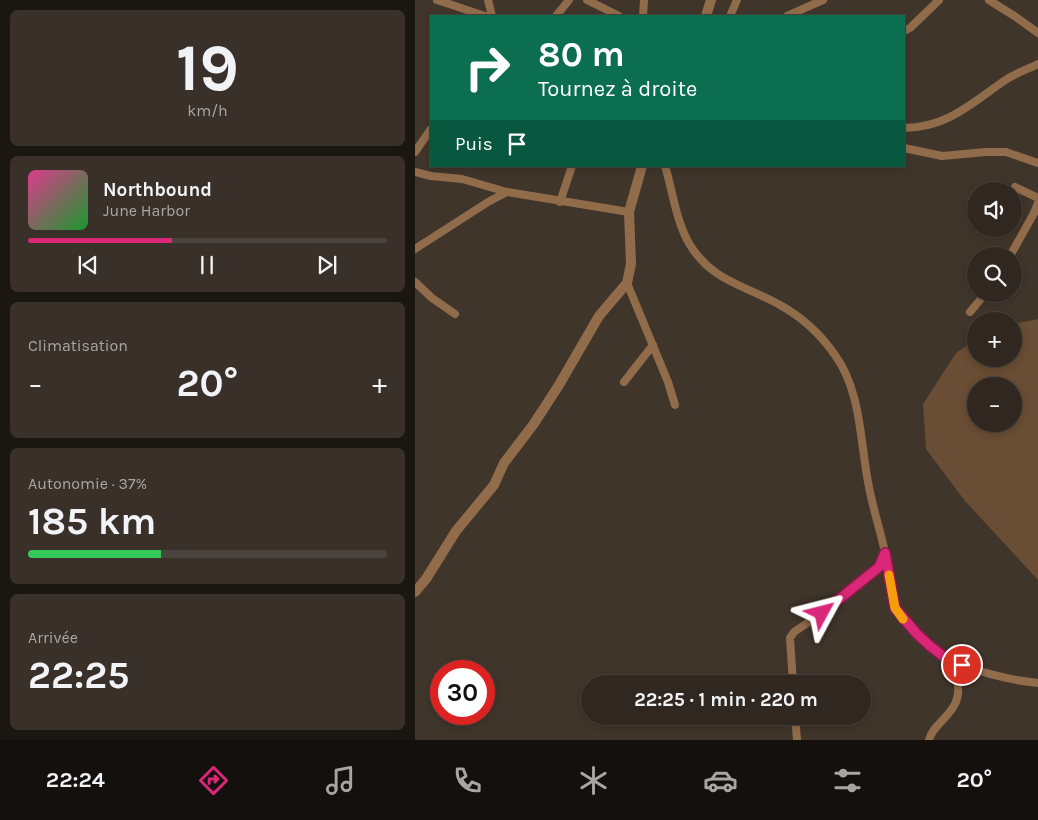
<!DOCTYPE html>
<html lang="fr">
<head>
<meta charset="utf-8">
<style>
  :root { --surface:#302820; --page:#383029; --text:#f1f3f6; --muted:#a8a6a5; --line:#4b443e; --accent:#db2777 }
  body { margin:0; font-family:Karla,sans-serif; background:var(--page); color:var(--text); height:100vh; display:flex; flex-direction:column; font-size:19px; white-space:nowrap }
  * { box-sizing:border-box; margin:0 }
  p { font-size:16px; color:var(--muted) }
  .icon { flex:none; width:28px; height:28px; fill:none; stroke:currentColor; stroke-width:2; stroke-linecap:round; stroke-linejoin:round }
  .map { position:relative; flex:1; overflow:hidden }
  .sheet { display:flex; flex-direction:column; gap:10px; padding:10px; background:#1a1612; width:415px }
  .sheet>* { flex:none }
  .guide { position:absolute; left:15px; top:15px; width:475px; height:152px; border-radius:0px; box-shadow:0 2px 8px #0003,0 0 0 1px var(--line); background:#0b6e4f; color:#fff; overflow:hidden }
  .tools { position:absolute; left:552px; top:182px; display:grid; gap:10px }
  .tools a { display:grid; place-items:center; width:55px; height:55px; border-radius:50%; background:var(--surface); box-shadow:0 2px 8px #0003,0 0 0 1px var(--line); font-size:25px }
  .speed { position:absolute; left:15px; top:660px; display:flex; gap:10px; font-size:25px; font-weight:700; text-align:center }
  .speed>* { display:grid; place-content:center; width:65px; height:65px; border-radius:50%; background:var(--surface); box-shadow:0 2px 8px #0003,0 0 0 1px var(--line); line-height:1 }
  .speed .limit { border:8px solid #d22; background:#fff; color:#111 }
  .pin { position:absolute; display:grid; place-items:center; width:42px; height:42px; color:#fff; margin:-21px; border:2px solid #fff; border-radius:50%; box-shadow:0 1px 5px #0007 }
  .me { position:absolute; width:55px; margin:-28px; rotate:52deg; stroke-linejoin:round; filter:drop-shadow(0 0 4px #0008) }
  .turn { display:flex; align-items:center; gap:18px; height:105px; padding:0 25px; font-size:22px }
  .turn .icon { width:65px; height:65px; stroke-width:2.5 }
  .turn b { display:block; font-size:35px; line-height:42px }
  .then { display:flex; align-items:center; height:48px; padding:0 25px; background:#0003; gap:10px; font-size:19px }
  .big { font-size:38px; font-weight:700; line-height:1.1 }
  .sheet .widget { flex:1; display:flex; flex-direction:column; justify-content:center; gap:8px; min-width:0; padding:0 18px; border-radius:8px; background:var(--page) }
  .sheet .dial { align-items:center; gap:0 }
  .dial b { font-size:65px; line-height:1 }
  .song { display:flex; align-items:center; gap:15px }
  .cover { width:60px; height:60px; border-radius:8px; background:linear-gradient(135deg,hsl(330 70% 55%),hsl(130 70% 35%)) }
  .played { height:5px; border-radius:2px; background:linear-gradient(90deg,var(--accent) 40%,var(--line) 40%) }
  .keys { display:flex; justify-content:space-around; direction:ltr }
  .heat { display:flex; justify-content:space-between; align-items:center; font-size:28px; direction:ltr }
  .charge { height:8px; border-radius:4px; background:linear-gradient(90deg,#34c759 37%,var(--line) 0) }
  .trip { position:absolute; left:166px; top:675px; width:290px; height:50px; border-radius:25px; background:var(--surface); box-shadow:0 2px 8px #0003,0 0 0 1px var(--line); font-weight:700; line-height:50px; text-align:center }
  .tab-bar { display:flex; height:80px; justify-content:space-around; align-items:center; background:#13100d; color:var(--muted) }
  .tab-bar .icon { width:35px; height:35px }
  .tab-bar .selected { color:var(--accent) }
  .tab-bar b { font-size:22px; color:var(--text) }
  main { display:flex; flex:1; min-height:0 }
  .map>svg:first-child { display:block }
</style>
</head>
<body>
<main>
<section class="sheet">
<div class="widget dial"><b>19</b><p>km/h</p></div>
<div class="widget">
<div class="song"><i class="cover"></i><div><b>Northbound</b><p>June Harbor</p></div></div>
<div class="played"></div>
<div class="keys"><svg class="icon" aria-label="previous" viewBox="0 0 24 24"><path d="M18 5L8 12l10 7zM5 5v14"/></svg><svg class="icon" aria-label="pause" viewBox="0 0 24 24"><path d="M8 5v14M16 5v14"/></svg><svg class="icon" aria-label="next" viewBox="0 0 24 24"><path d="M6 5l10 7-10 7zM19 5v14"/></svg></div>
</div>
<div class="widget"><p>Climatisation</p>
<div class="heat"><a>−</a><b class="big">20°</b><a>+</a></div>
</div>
<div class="widget"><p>Autonomie · 37%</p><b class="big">185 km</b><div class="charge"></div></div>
<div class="widget"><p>Arrivée</p><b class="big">22:25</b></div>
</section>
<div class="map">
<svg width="623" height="740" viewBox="0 0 623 740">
  <rect width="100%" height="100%" fill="#40352b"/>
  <!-- green -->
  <path fill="#694d34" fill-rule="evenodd" d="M623,319V580L550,501L511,449L508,404L541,353L561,339V359H599V324ZM561,386H599V424H561Z"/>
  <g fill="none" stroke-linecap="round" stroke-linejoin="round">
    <!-- minor -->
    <path stroke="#916c4b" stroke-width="8" d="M22,0L70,16
      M73,0L77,16
      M172,0L204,16
      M574,0L601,17L623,33
      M141,16L154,0
      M228,16L229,0
      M315,16L322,0
      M372,16L408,0
      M489,31L495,28L524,0
      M489,128C534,127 556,103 592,79C601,73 613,69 623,64
      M489,148L527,156L571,152H591L623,163
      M0,152L16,129
      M250,166C258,192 261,222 275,245C298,282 330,285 365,305C387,317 406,335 420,355C446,391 445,440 453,482C457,505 464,526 469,548C474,567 473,590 480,608C493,637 540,651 543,686C546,713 518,722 514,740
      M0,172L16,176L47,179L92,192L214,212
      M600,187L623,198
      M145,202L157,166
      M0,249L73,202L92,192
      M595,256L619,213L623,203
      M0,282L17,298L40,314
      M212,283L253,382L260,405
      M555,312L570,294
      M209,382L238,345
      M533,661C563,671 592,680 623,683
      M378,684L375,638L379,632L407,613L464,567L470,553
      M380,716L382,740"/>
    <!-- tertiary -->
    <path stroke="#916c4b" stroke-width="10" d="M291,16L296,0
      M0,592L11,579L41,531L79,485L89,463L118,425L144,385L184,316L212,283L216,264L214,212L227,166"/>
  </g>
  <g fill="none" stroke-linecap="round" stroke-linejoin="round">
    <!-- route casing -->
    <g stroke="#8e194d" stroke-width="12">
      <path id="route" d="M407,613L464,567L470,553L480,608L501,633L515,646L533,660L547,665"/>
    </g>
    <!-- route -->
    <use href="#route" stroke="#db2777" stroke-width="9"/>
    <!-- slow -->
    <path stroke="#f59e0b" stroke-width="9" d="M474,575L480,608L488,619"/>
  </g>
</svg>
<div class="tools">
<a><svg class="icon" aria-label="sound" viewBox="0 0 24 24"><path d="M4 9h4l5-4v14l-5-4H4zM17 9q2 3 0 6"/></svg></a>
<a><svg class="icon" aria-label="search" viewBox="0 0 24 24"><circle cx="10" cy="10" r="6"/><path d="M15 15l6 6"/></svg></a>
<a>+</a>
<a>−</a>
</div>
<div class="speed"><div class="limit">30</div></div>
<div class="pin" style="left:547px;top:665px;background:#d93025"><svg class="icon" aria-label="arrive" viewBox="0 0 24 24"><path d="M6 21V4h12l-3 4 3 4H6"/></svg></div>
<svg class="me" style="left:407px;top:613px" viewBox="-20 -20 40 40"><path d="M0-17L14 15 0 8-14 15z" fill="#db2777" stroke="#fff" stroke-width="4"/></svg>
<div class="trip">22:25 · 1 min · 220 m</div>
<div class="guide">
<div class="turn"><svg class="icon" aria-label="right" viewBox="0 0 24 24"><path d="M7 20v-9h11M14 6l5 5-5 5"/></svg><div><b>80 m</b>Tournez à droite</div></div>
<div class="then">Puis<svg class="icon" aria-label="arrive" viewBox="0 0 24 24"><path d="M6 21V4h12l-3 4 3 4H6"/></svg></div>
</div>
</div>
</main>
<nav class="tab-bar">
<b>22:24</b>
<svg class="icon selected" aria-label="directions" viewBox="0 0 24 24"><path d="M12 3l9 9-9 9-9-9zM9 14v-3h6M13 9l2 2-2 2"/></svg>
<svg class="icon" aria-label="music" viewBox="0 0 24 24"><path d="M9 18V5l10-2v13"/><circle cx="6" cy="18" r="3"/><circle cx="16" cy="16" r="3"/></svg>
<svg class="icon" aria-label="phone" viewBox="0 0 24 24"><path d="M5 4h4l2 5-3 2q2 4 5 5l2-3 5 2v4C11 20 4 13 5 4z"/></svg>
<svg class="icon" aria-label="climate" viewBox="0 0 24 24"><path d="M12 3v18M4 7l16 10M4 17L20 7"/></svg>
<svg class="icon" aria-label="car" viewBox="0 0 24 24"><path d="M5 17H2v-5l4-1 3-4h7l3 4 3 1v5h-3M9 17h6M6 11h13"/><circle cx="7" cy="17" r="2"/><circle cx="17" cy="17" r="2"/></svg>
<svg class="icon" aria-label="filters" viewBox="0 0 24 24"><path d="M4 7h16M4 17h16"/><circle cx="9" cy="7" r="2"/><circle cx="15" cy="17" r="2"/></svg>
<b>20°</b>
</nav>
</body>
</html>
